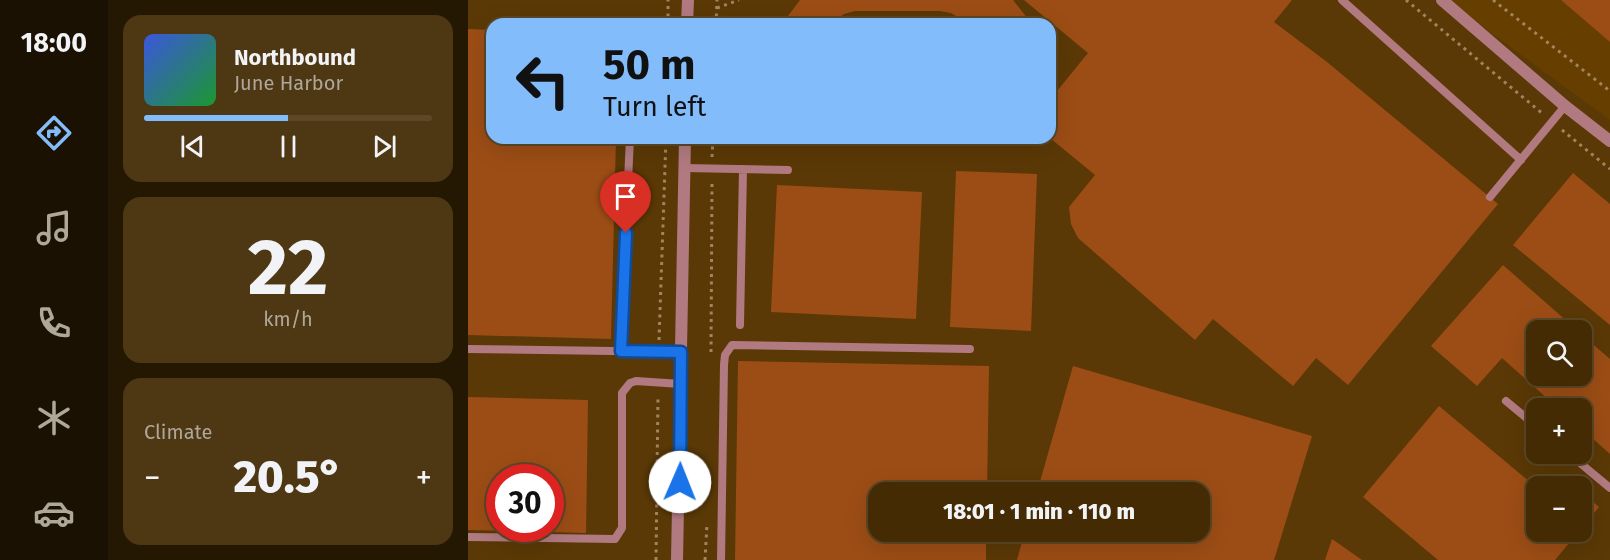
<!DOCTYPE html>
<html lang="en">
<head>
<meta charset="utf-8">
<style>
  :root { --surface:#442b04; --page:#4e3713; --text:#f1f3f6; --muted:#afa79a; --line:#5c4726; --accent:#82bcfa }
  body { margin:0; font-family:"Fira Sans",sans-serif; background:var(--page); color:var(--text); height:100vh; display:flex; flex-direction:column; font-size:22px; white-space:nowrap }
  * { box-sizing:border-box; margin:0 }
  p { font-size:20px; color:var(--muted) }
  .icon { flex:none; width:33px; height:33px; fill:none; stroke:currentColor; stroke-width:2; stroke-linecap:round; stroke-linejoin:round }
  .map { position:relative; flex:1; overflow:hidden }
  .details { display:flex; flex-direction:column; gap:15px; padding:15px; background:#251802; width:360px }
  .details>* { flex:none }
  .hud { position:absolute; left:18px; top:18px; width:570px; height:126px; border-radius:18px; box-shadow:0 6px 24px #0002,0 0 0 2px var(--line); background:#82bcfa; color:#111; overflow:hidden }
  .buttons { position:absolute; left:1058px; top:320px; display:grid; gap:12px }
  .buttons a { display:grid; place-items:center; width:66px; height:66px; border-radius:12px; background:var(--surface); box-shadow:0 6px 24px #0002,0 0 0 2px var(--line); font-size:30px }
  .speed { position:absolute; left:18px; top:464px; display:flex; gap:12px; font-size:30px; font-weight:700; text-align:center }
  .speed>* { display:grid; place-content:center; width:78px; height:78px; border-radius:50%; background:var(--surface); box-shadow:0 6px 24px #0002,0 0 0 2px var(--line); line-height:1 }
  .speed .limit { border:9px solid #d22; background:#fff; color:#111 }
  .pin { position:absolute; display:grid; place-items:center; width:51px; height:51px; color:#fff; margin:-62px -26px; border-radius:50% 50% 50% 0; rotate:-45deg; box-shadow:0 0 6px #0007 }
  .pin .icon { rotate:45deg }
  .me { position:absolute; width:66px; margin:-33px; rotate:1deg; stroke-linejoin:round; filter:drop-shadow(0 0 4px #0008) }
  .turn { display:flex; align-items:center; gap:21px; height:126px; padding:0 18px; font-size:27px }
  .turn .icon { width:78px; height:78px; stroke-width:2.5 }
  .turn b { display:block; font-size:42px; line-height:51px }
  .big { font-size:45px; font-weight:800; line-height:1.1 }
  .details .card { flex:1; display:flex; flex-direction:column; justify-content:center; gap:9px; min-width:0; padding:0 21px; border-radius:18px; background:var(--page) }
  .details .dial { align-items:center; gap:0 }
  .dial b { font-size:78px; line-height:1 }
  .song { display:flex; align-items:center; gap:18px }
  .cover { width:72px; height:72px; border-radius:9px; background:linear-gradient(135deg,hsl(230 70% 55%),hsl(130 70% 35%)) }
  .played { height:6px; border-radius:3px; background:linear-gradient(90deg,var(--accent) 50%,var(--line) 50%) }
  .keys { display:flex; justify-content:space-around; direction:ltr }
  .heat { display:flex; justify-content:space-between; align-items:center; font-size:33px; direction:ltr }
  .trip { position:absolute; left:400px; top:482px; width:342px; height:60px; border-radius:18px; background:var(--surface); box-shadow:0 6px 24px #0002,0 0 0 2px var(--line); font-weight:800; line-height:60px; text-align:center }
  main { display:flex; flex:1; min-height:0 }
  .dock { display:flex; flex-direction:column; width:108px; justify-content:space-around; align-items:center; background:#1b1102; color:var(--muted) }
  .dock .icon { width:42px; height:42px }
  .dock .selected { color:var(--accent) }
  .dock b { font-size:27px; color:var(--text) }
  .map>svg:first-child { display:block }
</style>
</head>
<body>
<main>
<nav class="dock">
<b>18:00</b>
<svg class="icon selected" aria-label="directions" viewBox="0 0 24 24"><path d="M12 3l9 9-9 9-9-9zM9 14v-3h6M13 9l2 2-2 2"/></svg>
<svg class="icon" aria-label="music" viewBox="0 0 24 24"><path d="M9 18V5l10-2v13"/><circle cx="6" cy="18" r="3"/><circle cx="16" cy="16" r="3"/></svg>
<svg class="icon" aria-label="phone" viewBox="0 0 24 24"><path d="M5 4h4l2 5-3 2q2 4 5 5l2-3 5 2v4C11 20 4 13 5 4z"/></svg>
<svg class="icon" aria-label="climate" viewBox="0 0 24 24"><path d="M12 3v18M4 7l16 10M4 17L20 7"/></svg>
<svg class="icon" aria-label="car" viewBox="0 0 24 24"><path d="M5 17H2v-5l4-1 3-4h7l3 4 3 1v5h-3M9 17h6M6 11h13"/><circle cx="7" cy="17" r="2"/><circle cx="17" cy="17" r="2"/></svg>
</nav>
<section class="details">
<div class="card">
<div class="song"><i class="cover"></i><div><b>Northbound</b><p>June Harbor</p></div></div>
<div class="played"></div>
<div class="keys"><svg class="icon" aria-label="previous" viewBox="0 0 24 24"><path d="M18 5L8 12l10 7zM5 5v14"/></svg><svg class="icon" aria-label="pause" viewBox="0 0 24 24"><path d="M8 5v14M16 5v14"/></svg><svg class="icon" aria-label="next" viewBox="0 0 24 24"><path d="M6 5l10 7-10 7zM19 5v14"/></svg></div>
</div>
<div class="card dial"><b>22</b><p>km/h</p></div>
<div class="card"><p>Climate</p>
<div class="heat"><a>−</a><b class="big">20.5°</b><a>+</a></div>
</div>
</section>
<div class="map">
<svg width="1142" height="560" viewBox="0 0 1142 560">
  <rect width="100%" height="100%" fill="#5b3906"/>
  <!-- built -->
  <path fill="#653e00" d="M978,0H1142V120Z"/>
  <!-- building -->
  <path fill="#9c4d15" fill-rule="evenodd" d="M332,0H545L564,24H501L483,13L472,11H387L376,14L362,24H314Z
    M556,0H824L806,22L859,62L1030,204L880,385L848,358L825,386L745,319L727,340L610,238L603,224L601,207L627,175L582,138V85L589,91L620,53Z
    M1093,0H1142V42Z
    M0,29L24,30V138H148L143,339L0,335Z
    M488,171L569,174L563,331L482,327Z
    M1105,173L1142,204V325L1045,245Z
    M309,185L454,192L448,319L303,312Z
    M1035,265L1109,330H1068V375H1113V334L1142,359V454L1113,428V408H1090L1034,358L1009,386L963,346Z
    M270,361L521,366L519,492H411V531H518V560H267Z
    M605,366L844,436L806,560H549L557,531H732V492H569Z
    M0,397L120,400L118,533L0,530ZM32,477H82V528H32Z
    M971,406L1068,487V531H1111L1087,560H970L895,497Z
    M1091,474L1106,486H1081Z
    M1113,492L1131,507L1113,529Z
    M864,539L894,560H857Z"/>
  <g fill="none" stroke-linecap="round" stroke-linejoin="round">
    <!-- path -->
    <path stroke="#a1855f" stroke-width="3" stroke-dasharray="3 4.5" stroke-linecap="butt" d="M938,0L1075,114
      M1025,0L1142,91
      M249,8L271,0
      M200,24V0
      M248,24L249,0
      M1094,130L1142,169
      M244,157L245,138
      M191,340L198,138
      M243,352L244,182
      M188,560L190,395
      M237,560L239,524"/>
    <!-- service -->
    <path stroke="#b17a81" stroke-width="8" d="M874,0L1053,160
      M217,168L320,170
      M1022,197L1097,106
      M272,325L275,169
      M0,349L213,352
      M152,351L162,138
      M1038,401L1068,426
      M1100,453L1142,488
      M0,537L147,539L154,528V393L162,383L168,381L213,384
      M253,560L256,365L257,355L264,345L502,349"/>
    <!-- minor -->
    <path stroke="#b17a81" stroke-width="12" d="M219,24L220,0
      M209,560L217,138"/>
    <!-- tertiary -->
    <path stroke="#b17a81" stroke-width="12" d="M974,0L1097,106L1142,141"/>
  </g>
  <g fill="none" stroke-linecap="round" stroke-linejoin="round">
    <!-- route casing -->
    <g stroke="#114b97" stroke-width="15">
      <path id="route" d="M158,233L153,351L213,352L212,482"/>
    </g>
    <!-- route -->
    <use href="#route" stroke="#1a73e8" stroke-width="10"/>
  </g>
</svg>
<div class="buttons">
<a><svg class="icon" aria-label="search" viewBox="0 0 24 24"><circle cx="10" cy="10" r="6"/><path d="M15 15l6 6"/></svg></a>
<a>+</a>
<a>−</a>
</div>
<div class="speed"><div class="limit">30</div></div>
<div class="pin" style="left:158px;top:233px;background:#d93025"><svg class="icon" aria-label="arrive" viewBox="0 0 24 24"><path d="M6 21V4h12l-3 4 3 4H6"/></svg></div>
<svg class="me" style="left:212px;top:482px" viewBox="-20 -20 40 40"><circle r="19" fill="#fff"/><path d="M0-13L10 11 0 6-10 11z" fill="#1a73e8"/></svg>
<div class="trip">18:01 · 1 min · 110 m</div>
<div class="hud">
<div class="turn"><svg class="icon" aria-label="left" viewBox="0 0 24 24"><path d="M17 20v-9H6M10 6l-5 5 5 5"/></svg><div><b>50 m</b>Turn left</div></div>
</div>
</div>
</main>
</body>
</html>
